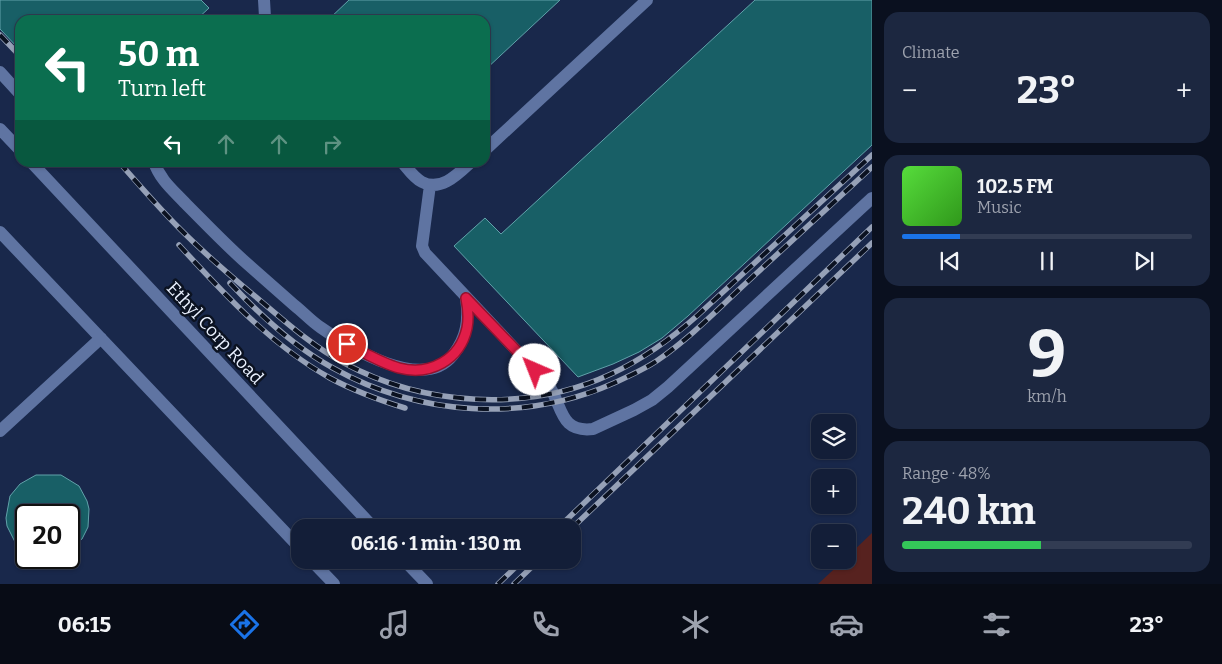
<!DOCTYPE html>
<html lang="en">
<head>
<meta charset="utf-8">
<style>
  :root { --surface:#131e38; --page:#1c2740; --text:#f1f3f6; --muted:#9da2ae; --line:#323c53; --accent:#1a73e8 }
  body { margin:0; font-family:Bitter,serif; background:var(--page); color:var(--text); height:100vh; display:flex; flex-direction:column; font-size:19px; white-space:nowrap }
  * { box-sizing:border-box; margin:0 }
  p { font-size:16px; color:var(--muted) }
  .icon { flex:none; width:28px; height:28px; fill:none; stroke:currentColor; stroke-width:2; stroke-linecap:round; stroke-linejoin:round }
  .map { position:relative; flex:1; overflow:hidden }
  .drawer { display:flex; flex-direction:column; gap:12px; padding:12px; background:#0a101f; width:350px }
  .drawer>* { flex:none }
  .hud { position:absolute; left:15px; top:15px; width:475px; height:152px; border-radius:15px; box-shadow:0 1px 4px #0004,0 0 0 1px var(--line); background:#0b6e4f; color:#fff; overflow:hidden }
  .fabs { position:absolute; left:811px; top:414px; display:grid; gap:10px }
  .fabs a { display:grid; place-items:center; width:45px; height:45px; border-radius:10px; background:var(--surface); box-shadow:0 1px 4px #0004,0 0 0 1px var(--line); font-size:25px }
  .speed { position:absolute; left:15px; top:504px; display:flex; gap:10px; font-size:25px; font-weight:700; text-align:center }
  .speed>* { display:grid; place-content:center; width:65px; height:65px; border-radius:50%; background:var(--surface); box-shadow:0 1px 4px #0004,0 0 0 1px var(--line); line-height:1 }
  .speed .limit { border:2px solid #111; border-radius:8px; background:#fff; color:#111 }
  .pin { position:absolute; display:grid; place-items:center; width:42px; height:42px; color:#fff; margin:-21px; border:2px solid #fff; border-radius:50%; box-shadow:0 1px 5px #0007 }
  .me { position:absolute; width:55px; margin:-28px; rotate:316deg; stroke-linejoin:round; filter:drop-shadow(0 0 4px #0008) }
  .turn { display:flex; align-items:center; gap:18px; height:105px; padding:0 20px; font-size:22px }
  .turn .icon { width:65px; height:65px; stroke-width:2.5 }
  .turn b { display:block; font-size:35px; line-height:42px }
  .lanes { display:flex; align-items:center; height:48px; padding:0 20px; background:#0003; justify-content:center; gap:25px; direction:ltr }
  .lanes .off { opacity:.35 }
  .big { font-size:38px; font-weight:700; line-height:1.1 }
  .drawer .widget { flex:1; display:flex; flex-direction:column; justify-content:center; gap:8px; min-width:0; padding:0 18px; border-radius:15px; background:var(--page) }
  .drawer .dial { align-items:center; gap:0 }
  .dial b { font-size:65px; line-height:1 }
  .song { display:flex; align-items:center; gap:15px }
  .cover { width:60px; height:60px; border-radius:8px; background:linear-gradient(135deg,hsl(110 70% 55%),hsl(110 70% 35%)) }
  .played { height:5px; border-radius:2px; background:linear-gradient(90deg,var(--accent) 20%,var(--line) 20%) }
  .keys { display:flex; justify-content:space-around; direction:ltr }
  .heat { display:flex; justify-content:space-between; align-items:center; font-size:28px; direction:ltr }
  .charge { height:8px; border-radius:4px; background:linear-gradient(90deg,#34c759 48%,var(--line) 0) }
  .trip { position:absolute; left:291px; top:519px; width:290px; height:50px; border-radius:15px; background:var(--surface); box-shadow:0 1px 4px #0004,0 0 0 1px var(--line); font-weight:700; line-height:50px; text-align:center }
  .menu { display:flex; height:80px; justify-content:space-around; align-items:center; background:#080c16; color:var(--muted) }
  .menu .icon { width:35px; height:35px }
  .menu .current { color:var(--accent) }
  .menu b { font-size:22px; color:var(--text) }
  main { display:flex; flex:1; min-height:0 }
  .map>svg:first-child { display:block }
</style>
</head>
<body>
<main>
<div class="map">
<svg width="872" height="584" viewBox="0 0 872 584">
  <rect width="100%" height="100%" fill="#19284b"/>
  <!-- green -->
  <path fill="#57221f" d="M872,533V584H818L844,560H848V556Z"/>
  <!-- building -->
  <path fill="#185f66" stroke="#61a2aa" d="M0,0H201L209,8L196,20H20V50L0,29Z
    M349,0H560L485,70V20H328Z
    M755,0H872V145L688,316L662,338L639,352L613,364L578,377L454,246L485,218L501,234Z
    M36,475H61L79,486L87,501L89,509L88,527L82,539L69,548V515H26V550L15,542L7,526L6,518L10,496L20,484Z"/>
  <g fill="none" stroke-linecap="round" stroke-linejoin="round">
    <!-- minor -->
    <path stroke="#5f74a2" stroke-width="12" d="M262,20L265,17L264,0
      M0,72L20,94
      M0,129L20,150
      M485,150L647,0
      M31,162L374,528
      M154,162C160,180 174,191 186,204C205,223 223,242 243,260C260,275 277,290 294,305C303,312 311,321 320,327C350,348 423,393 453,355C467,337 469,320 466,298
      M402,162C408,169 414,178 422,182C441,192 458,174 471,162
      M430,185L422,246L425,253L548,384C563,406 559,433 593,429L634,410L652,400L668,387L872,198
      M0,232L300,548
      M0,431L101,338
      M311,560L334,584
      M404,560L427,584"/>
    <!-- rail casing -->
    <g stroke="#96a1b7" stroke-width="5.5">
      <path id="rail" d="M0,35L20,56
        M119,162C139,185 159,208 180,229C206,255 234,279 262,302C288,324 314,347 344,363C423,406 528,413 611,374C643,359 671,339 698,315L872,155
        M179,245C224,294 271,345 330,378C354,391 379,400 405,408
        M230,283C260,315 294,347 333,368C419,416 524,423 614,383C629,376 645,369 658,360C690,338 717,310 745,284C787,245 830,206 872,167
        M558,528L872,227
        M572,528L872,243
        M498,584L523,560
        M514,584L539,560"/>
    </g>
    <!-- rail -->
    <use href="#rail" stroke="#0b1221" stroke-width="4" stroke-dasharray="11" stroke-linecap="butt"/>
  </g>
  <g fill="none" stroke-linecap="round" stroke-linejoin="round">
    <!-- route casing -->
    <g stroke="#92132f" stroke-width="12">
      <path id="route" d="M347,344C363,352 381,363 399,368C430,376 460,360 467,328C469,318 468,308 466,298L535,370"/>
    </g>
    <!-- route -->
    <use href="#route" stroke="#e11d48" stroke-width="9"/>
  </g>
  <g text-anchor="middle" stroke-width="5" stroke-linejoin="round" paint-order="stroke">
    <!-- street labels -->
    <g font-size="18" fill="#eaf1ff" stroke="#0b1221">
      <text transform="translate(215 333) rotate(47)" y="6">Ethyl Corp Road</text>
    </g>
  </g>
</svg>
<div class="fabs">
<a><svg class="icon" aria-label="layers" viewBox="0 0 24 24"><path d="M12 4l9 5-9 5-9-5zM3 14l9 5 9-5"/></svg></a>
<a>+</a>
<a>−</a>
</div>
<div class="speed"><div class="limit">20</div></div>
<div class="pin" style="left:347px;top:344px;background:#d93025"><svg class="icon" aria-label="arrive" viewBox="0 0 24 24"><path d="M6 21V4h12l-3 4 3 4H6"/></svg></div>
<svg class="me" style="left:535px;top:370px" viewBox="-20 -20 40 40"><circle r="19" fill="#fff"/><path d="M0-13L10 11 0 6-10 11z" fill="#e11d48"/></svg>
<div class="trip">06:16 · 1 min · 130 m</div>
<div class="hud">
<div class="turn"><svg class="icon" aria-label="left" viewBox="0 0 24 24"><path d="M17 20v-9H6M10 6l-5 5 5 5"/></svg><div><b>50 m</b>Turn left</div></div>
<div class="lanes"><svg class="icon" aria-label="left" viewBox="0 0 24 24"><path d="M17 20v-9H6M10 6l-5 5 5 5"/></svg><svg class="icon off" aria-label="ahead" viewBox="0 0 24 24"><path d="M12 20V5M6 11l6-6 6 6"/></svg><svg class="icon off" aria-label="ahead" viewBox="0 0 24 24"><path d="M12 20V5M6 11l6-6 6 6"/></svg><svg class="icon off" aria-label="right" viewBox="0 0 24 24"><path d="M7 20v-9h11M14 6l5 5-5 5"/></svg></div>
</div>
</div>
<section class="drawer">
<div class="widget"><p>Climate</p>
<div class="heat"><a>−</a><b class="big">23°</b><a>+</a></div>
</div>
<div class="widget">
<div class="song"><i class="cover"></i><div><b>102.5 FM</b><p>Music</p></div></div>
<div class="played"></div>
<div class="keys"><svg class="icon" aria-label="previous" viewBox="0 0 24 24"><path d="M18 5L8 12l10 7zM5 5v14"/></svg><svg class="icon" aria-label="pause" viewBox="0 0 24 24"><path d="M8 5v14M16 5v14"/></svg><svg class="icon" aria-label="next" viewBox="0 0 24 24"><path d="M6 5l10 7-10 7zM19 5v14"/></svg></div>
</div>
<div class="widget dial"><b>9</b><p>km/h</p></div>
<div class="widget"><p>Range · 48%</p><b class="big">240 km</b><div class="charge"></div></div>
</section>
</main>
<nav class="menu">
<b>06:15</b>
<svg class="icon current" aria-label="directions" viewBox="0 0 24 24"><path d="M12 3l9 9-9 9-9-9zM9 14v-3h6M13 9l2 2-2 2"/></svg>
<svg class="icon" aria-label="music" viewBox="0 0 24 24"><path d="M9 18V5l10-2v13"/><circle cx="6" cy="18" r="3"/><circle cx="16" cy="16" r="3"/></svg>
<svg class="icon" aria-label="phone" viewBox="0 0 24 24"><path d="M5 4h4l2 5-3 2q2 4 5 5l2-3 5 2v4C11 20 4 13 5 4z"/></svg>
<svg class="icon" aria-label="climate" viewBox="0 0 24 24"><path d="M12 3v18M4 7l16 10M4 17L20 7"/></svg>
<svg class="icon" aria-label="car" viewBox="0 0 24 24"><path d="M5 17H2v-5l4-1 3-4h7l3 4 3 1v5h-3M9 17h6M6 11h13"/><circle cx="7" cy="17" r="2"/><circle cx="17" cy="17" r="2"/></svg>
<svg class="icon" aria-label="filters" viewBox="0 0 24 24"><path d="M4 7h16M4 17h16"/><circle cx="9" cy="7" r="2"/><circle cx="15" cy="17" r="2"/></svg>
<b>23°</b>
</nav>
</body>
</html>
